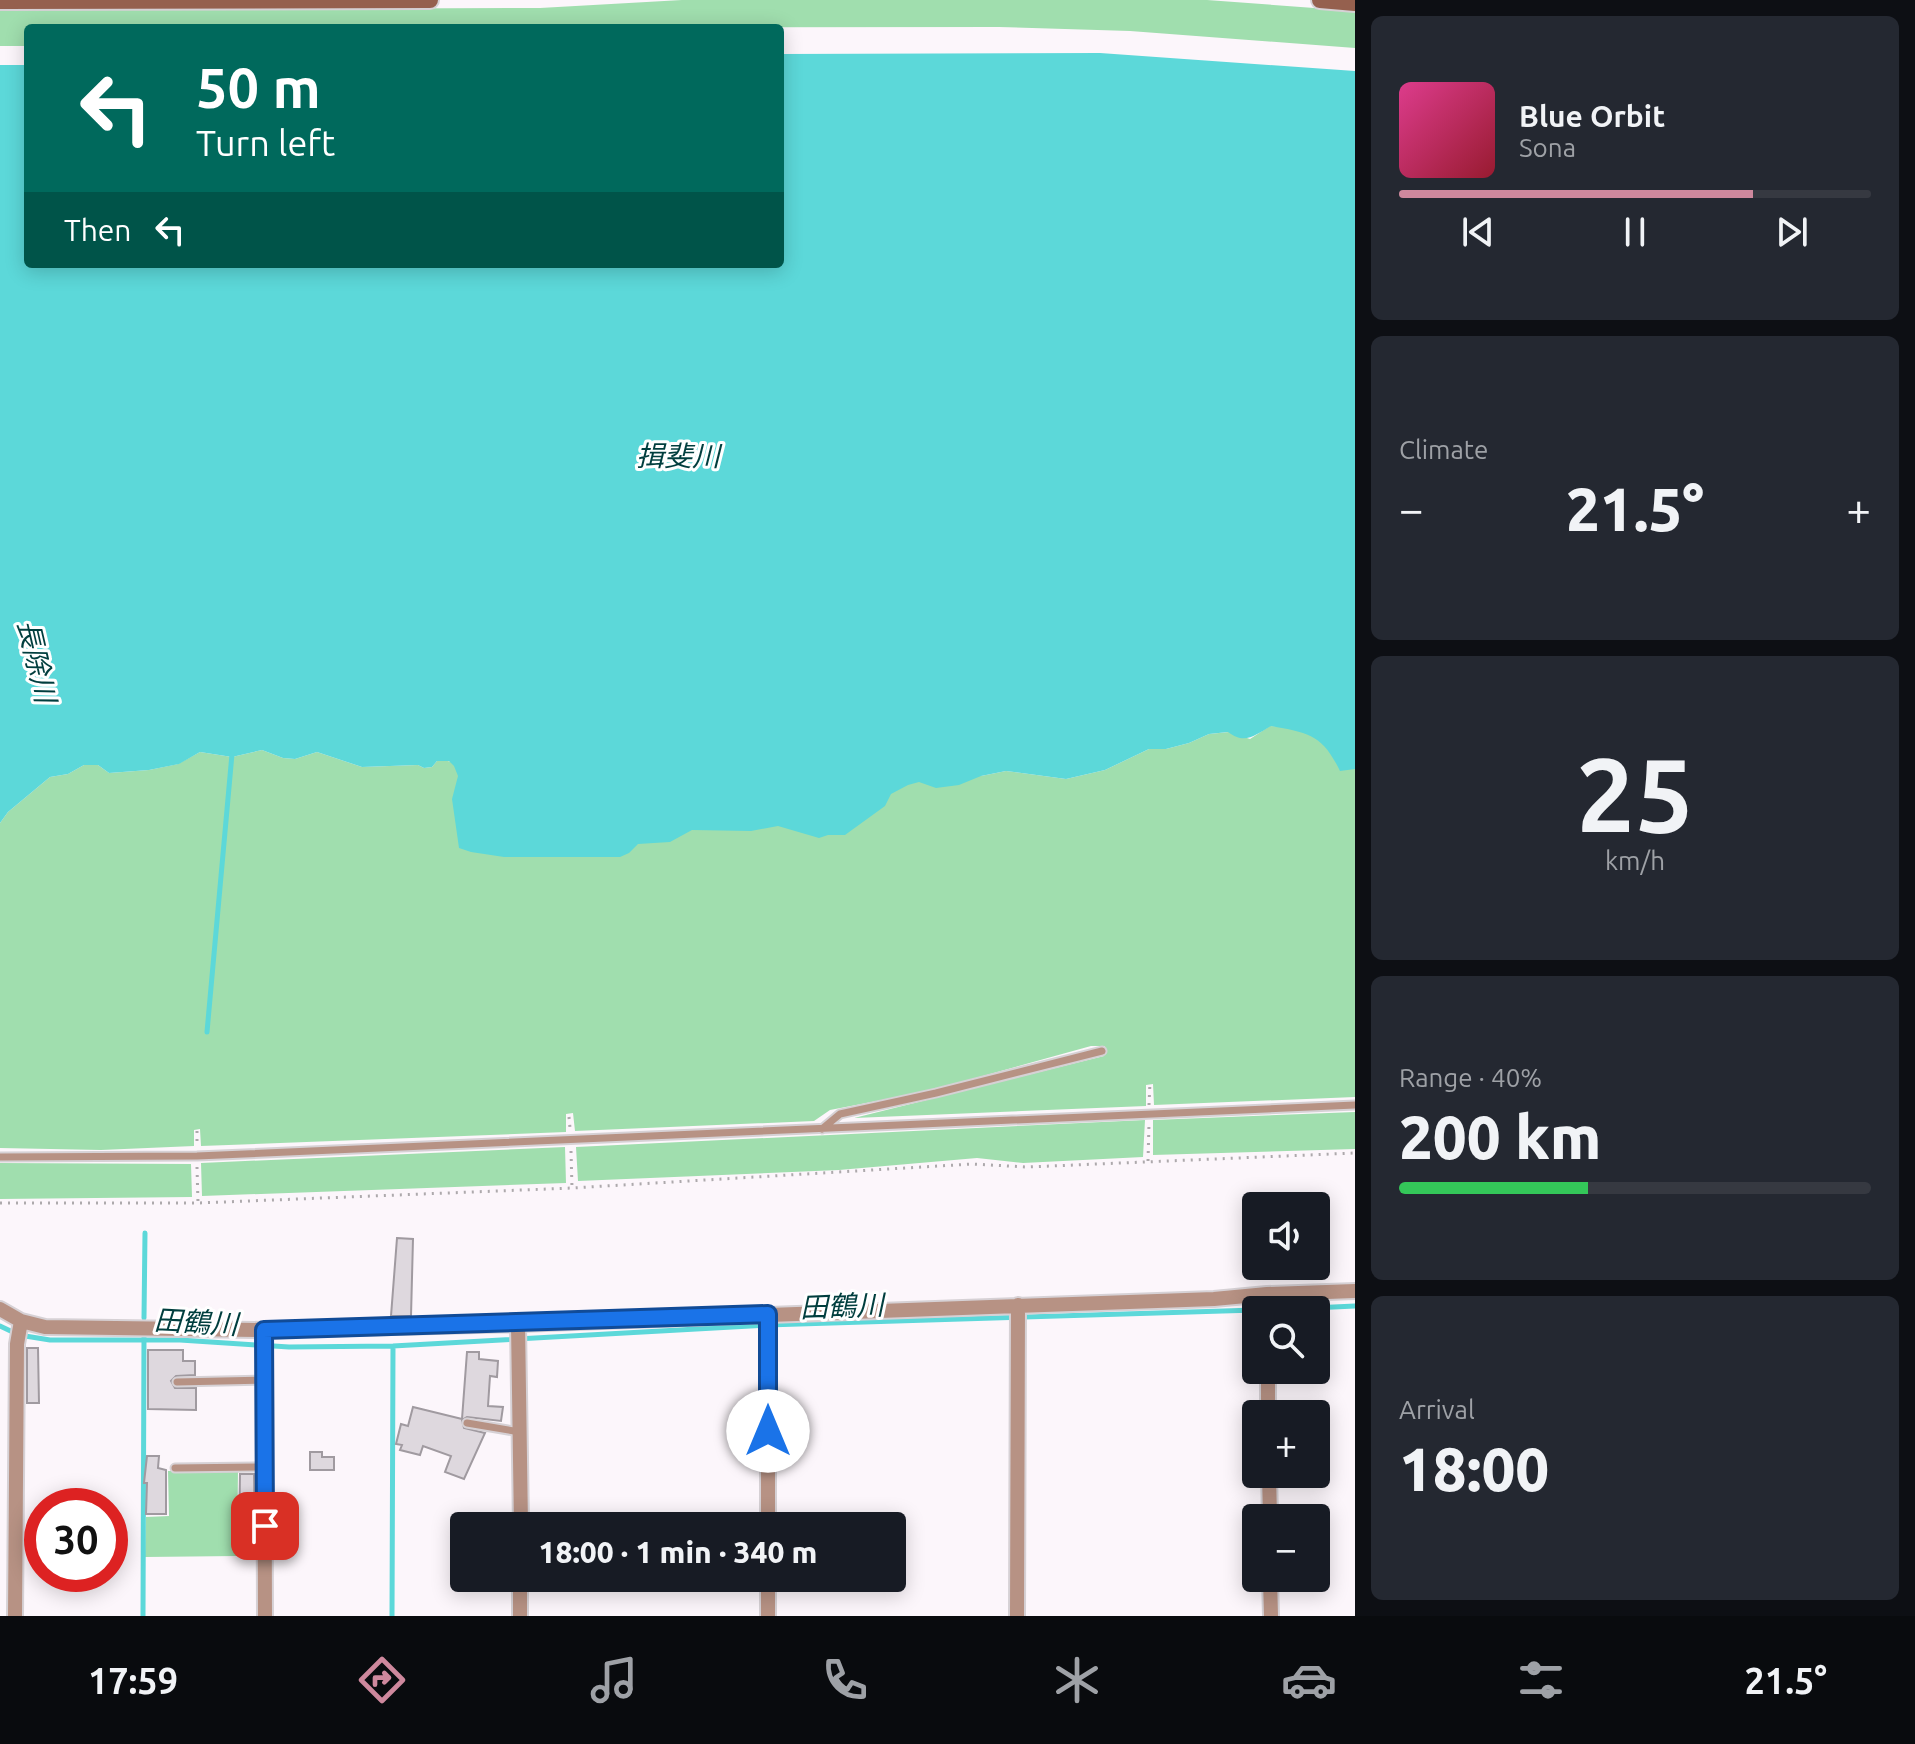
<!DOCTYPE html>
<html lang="en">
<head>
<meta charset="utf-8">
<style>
  :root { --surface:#171b24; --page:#242831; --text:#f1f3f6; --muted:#9ea1a6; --line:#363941; --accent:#ce889d }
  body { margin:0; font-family:Ubuntu,"Noto Sans JP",sans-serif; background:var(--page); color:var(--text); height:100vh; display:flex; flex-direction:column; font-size:30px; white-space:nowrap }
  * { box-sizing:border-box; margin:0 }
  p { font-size:26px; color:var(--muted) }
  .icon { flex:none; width:44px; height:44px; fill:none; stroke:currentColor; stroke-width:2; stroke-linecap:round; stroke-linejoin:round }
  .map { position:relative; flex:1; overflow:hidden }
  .side { display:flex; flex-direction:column; gap:16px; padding:16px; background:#0d0f14; width:560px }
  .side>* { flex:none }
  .banner { position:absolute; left:24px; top:24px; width:760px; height:244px; border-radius:8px; box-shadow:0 4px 20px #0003; background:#00695c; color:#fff; overflow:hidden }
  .controls { position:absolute; left:1242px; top:1192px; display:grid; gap:16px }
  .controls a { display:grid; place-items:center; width:88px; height:88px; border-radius:8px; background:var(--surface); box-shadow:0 4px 20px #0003; font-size:40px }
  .speed { position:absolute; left:24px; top:1488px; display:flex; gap:16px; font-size:40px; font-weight:700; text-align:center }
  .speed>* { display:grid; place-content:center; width:104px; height:104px; border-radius:50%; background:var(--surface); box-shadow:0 4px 20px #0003; line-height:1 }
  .speed .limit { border:12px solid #d22; background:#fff; color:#111 }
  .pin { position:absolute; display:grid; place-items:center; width:68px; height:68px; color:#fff; margin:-34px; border-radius:16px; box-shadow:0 4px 12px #0006 }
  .me { position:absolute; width:88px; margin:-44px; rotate:0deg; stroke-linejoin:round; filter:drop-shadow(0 0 6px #0008) }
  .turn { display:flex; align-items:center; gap:28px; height:168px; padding:0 40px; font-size:36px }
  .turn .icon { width:104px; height:104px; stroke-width:2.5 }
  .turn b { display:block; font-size:56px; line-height:68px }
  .then { display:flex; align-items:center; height:76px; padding:0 40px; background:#0003; gap:16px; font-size:30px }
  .big { font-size:60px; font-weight:800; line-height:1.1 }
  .side .tile { flex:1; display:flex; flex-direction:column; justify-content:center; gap:12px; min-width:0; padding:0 28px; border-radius:12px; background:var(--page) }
  .side .dial { align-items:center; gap:0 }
  .dial b { font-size:104px; line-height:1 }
  .song { display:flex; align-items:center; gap:24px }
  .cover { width:96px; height:96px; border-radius:12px; background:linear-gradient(135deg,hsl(330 70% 55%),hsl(350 70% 35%)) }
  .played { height:8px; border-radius:4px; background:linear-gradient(90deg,var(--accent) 75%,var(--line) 75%) }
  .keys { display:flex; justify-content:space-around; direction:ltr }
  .heat { display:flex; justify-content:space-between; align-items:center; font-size:44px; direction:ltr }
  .charge { height:12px; border-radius:6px; background:linear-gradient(90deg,#34c759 40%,var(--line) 0) }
  .trip { position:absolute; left:450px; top:1512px; width:456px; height:80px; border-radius:8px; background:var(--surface); box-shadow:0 4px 20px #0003; font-weight:800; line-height:80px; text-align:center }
  .tab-bar { display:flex; height:128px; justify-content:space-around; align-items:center; background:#090b0e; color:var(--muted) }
  .tab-bar .icon { width:56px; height:56px }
  .tab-bar .on { color:var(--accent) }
  .tab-bar b { font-size:36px; color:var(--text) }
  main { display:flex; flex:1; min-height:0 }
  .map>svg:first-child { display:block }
</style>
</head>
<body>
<main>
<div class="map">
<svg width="1355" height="1616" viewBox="0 0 1355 1616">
  <rect width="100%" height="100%" fill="#fcf6fb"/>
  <!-- green -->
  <path fill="#a0deae" d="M682,0H1207L1355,11V48L1130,31L999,27L28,28V46H0V10L540,8Z
    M1270,726L1355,730V1097L1154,1105L1153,1084L1146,1085V1106L854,1118L1104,1056L1105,1046H1091L929,1091L830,1110L814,1121L575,1131L573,1113L566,1114V1132L201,1146L200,1129L194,1130V1146L101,1150L0,1148V823L8,812L50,777L68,774L84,765H98L109,773L149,770L178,764L200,752L232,757L262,750L283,758L295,759L317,752L362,767L418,765L424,768L432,767L437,761L442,760L540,778L981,776L1006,771L1066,779L1105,770L1149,749H1166L1189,743L1209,734L1229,732L1250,739Z
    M1355,1112V1149L1153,1155V1120Z
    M1145,1120L1143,1157L1023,1163L977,1158L839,1170L578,1181L576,1147Z
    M565,1147L566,1183L202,1196L201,1163Z
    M0,1163L191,1164L192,1197L0,1199Z
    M238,1470L237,1556L145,1557L146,1517L169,1516L168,1471Z"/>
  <!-- water -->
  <path fill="#5cd8d9" d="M1100,53L1355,71V769L1340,771C1322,734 1309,733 1271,726C1255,735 1245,745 1228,732L1209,734L1189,743L1166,749H1149L1105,770L1066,779L1006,771L981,776L959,785L936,788L919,782L908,785L891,794L885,806L845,835H828L819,838L778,826L751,831L692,830L670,842L638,844L629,853L620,857H504L471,852L459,848L452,799L458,776L454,766L449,761H437L432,767L424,768L418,765L362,767L317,752L295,759L283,758L262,750L232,757L200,752L179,764L149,770L109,773L98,765H84L68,774L50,777L8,812L0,823V65H28V264H780V54Z"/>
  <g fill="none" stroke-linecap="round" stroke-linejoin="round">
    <!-- stream -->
    <path stroke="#5cd8d9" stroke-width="5" d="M207,1032L232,754
      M1268,1310L1355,1306
      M144,1318L145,1233
      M0,1326L19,1335L50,1340H180L289,1347L393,1346L767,1325L1256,1310
      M143,1616L144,1335
      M392,1616L393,1346"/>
  </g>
  <!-- building -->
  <path fill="#ded8de" stroke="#a09aa0" stroke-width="2" d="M397,1238L413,1239L411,1316H391Z
    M27,1348H38L39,1403H27Z
    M148,1350H183V1361H195V1375L176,1376L171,1381L175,1388H196V1410L148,1409Z
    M467,1352H479V1359L498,1361L497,1377L490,1376L488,1406L503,1407L501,1421L467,1417L462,1420L464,1428L485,1433L464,1479L445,1472L451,1456L423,1446L420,1455L400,1450L402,1445L396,1444L401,1424L408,1426L413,1407L462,1419Z
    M310,1452H322V1457H334V1470H310Z
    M147,1456H159L158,1468L166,1470V1514H146L147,1483H144Z
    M240,1474H254L255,1545H239Z"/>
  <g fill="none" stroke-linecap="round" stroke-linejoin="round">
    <!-- service casing -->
    <g stroke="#d6d1d5" stroke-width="11">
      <path id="service" d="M822,1129L840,1114L936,1093L1102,1051
        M0,1157L197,1156L1355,1105
        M177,1382L264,1380
        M467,1423L520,1432
        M175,1468L264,1467"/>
    </g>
    <!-- minor casing -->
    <g stroke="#d6d1d5" stroke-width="18">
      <path id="minor" d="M1267,1294V1310
        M0,1309L21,1321L45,1327L264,1330L518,1324L1214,1299L1267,1294L1355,1291
        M518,1324L521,1526
        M264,1330L265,1616
        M1268,1370V1414
        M1269,1474L1270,1518
        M768,1526V1314
        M768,1578V1616
        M1270,1578L1271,1616
        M15,1616L17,1344L21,1321
        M520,1616V1578
        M1017,1616L1018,1305"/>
    </g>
    <!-- secondary casing -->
    <g stroke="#d6d1d5" stroke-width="20">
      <path id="secondary" d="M1320,0L1355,3
        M0,1L430,0"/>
    </g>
    <!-- path -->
    <path stroke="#ada9ac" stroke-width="3" stroke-dasharray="2 6" stroke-linecap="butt" d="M1149,1105L1150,1082
      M569,1117L570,1128
      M197,1131V1147
      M571,1151L572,1188
      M1148,1161L1149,1124
      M197,1167L198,1203
      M0,1203H198L572,1188L972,1164L1027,1167L1355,1153"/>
    <!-- service -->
    <use href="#service" stroke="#b79284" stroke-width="7"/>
    <!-- minor -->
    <use href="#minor" stroke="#b79284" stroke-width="14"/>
    <!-- secondary -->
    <use href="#secondary" stroke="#95604e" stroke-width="16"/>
  </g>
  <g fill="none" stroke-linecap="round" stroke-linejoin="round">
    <!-- route casing -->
    <g stroke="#114b97" stroke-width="20">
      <path id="route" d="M265,1526L264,1330L768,1314V1431"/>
    </g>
    <!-- route -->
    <use href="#route" stroke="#1a73e8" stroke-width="14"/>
  </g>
  <g text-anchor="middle" stroke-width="6" stroke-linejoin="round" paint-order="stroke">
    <!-- water labels -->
    <g font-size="28" font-style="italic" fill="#003e3e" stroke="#fff">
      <text x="678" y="466">揖斐川</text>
      <text transform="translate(37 661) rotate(77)" y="10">長除川</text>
      <text transform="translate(842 1306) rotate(-2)" y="10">田鶴川</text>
      <text transform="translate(196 1322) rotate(3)" y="10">田鶴川</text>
    </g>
  </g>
</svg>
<div class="controls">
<a><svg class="icon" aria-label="sound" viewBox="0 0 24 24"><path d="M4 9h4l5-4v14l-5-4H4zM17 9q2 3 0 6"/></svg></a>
<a><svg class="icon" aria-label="search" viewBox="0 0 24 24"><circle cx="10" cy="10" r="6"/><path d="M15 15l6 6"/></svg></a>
<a>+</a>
<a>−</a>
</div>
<div class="speed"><div class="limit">30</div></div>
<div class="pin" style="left:265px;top:1526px;background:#d93025"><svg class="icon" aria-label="arrive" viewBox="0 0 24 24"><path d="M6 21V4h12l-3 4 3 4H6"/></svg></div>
<svg class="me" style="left:768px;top:1431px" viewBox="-20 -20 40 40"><circle r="19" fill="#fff"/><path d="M0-13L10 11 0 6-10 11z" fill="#1a73e8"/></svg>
<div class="trip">18:00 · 1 min · 340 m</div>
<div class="banner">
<div class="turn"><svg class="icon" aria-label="left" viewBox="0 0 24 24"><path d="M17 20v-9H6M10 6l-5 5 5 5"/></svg><div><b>50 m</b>Turn left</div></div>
<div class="then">Then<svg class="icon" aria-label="left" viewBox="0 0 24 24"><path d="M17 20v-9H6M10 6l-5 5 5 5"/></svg></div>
</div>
</div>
<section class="side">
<div class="tile">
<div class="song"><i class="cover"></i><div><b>Blue Orbit</b><p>Sona</p></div></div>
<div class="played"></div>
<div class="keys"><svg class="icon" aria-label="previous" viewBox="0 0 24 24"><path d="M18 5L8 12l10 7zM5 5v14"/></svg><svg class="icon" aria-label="pause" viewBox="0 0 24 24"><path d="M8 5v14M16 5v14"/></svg><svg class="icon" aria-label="next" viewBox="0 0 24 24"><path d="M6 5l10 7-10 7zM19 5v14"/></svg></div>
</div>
<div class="tile"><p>Climate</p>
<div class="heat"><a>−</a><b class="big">21.5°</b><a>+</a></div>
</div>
<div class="tile dial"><b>25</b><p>km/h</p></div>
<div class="tile"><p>Range · 40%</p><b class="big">200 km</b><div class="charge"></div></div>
<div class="tile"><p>Arrival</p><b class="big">18:00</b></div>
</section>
</main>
<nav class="tab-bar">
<b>17:59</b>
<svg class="icon on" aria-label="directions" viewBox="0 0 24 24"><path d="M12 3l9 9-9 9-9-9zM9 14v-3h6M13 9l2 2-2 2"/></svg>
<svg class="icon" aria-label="music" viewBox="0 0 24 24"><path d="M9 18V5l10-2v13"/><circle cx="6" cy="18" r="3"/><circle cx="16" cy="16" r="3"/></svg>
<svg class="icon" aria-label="phone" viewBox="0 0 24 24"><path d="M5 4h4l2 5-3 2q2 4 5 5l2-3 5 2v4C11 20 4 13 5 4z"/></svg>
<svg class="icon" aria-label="climate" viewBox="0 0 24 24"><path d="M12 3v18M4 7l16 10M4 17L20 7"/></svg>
<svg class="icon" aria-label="car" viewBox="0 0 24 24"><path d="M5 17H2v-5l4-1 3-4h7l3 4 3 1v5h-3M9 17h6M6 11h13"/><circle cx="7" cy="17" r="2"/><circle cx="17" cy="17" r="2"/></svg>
<svg class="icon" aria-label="filters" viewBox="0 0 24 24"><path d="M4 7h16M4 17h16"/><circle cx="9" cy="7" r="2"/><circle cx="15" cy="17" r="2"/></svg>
<b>21.5°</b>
</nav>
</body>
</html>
